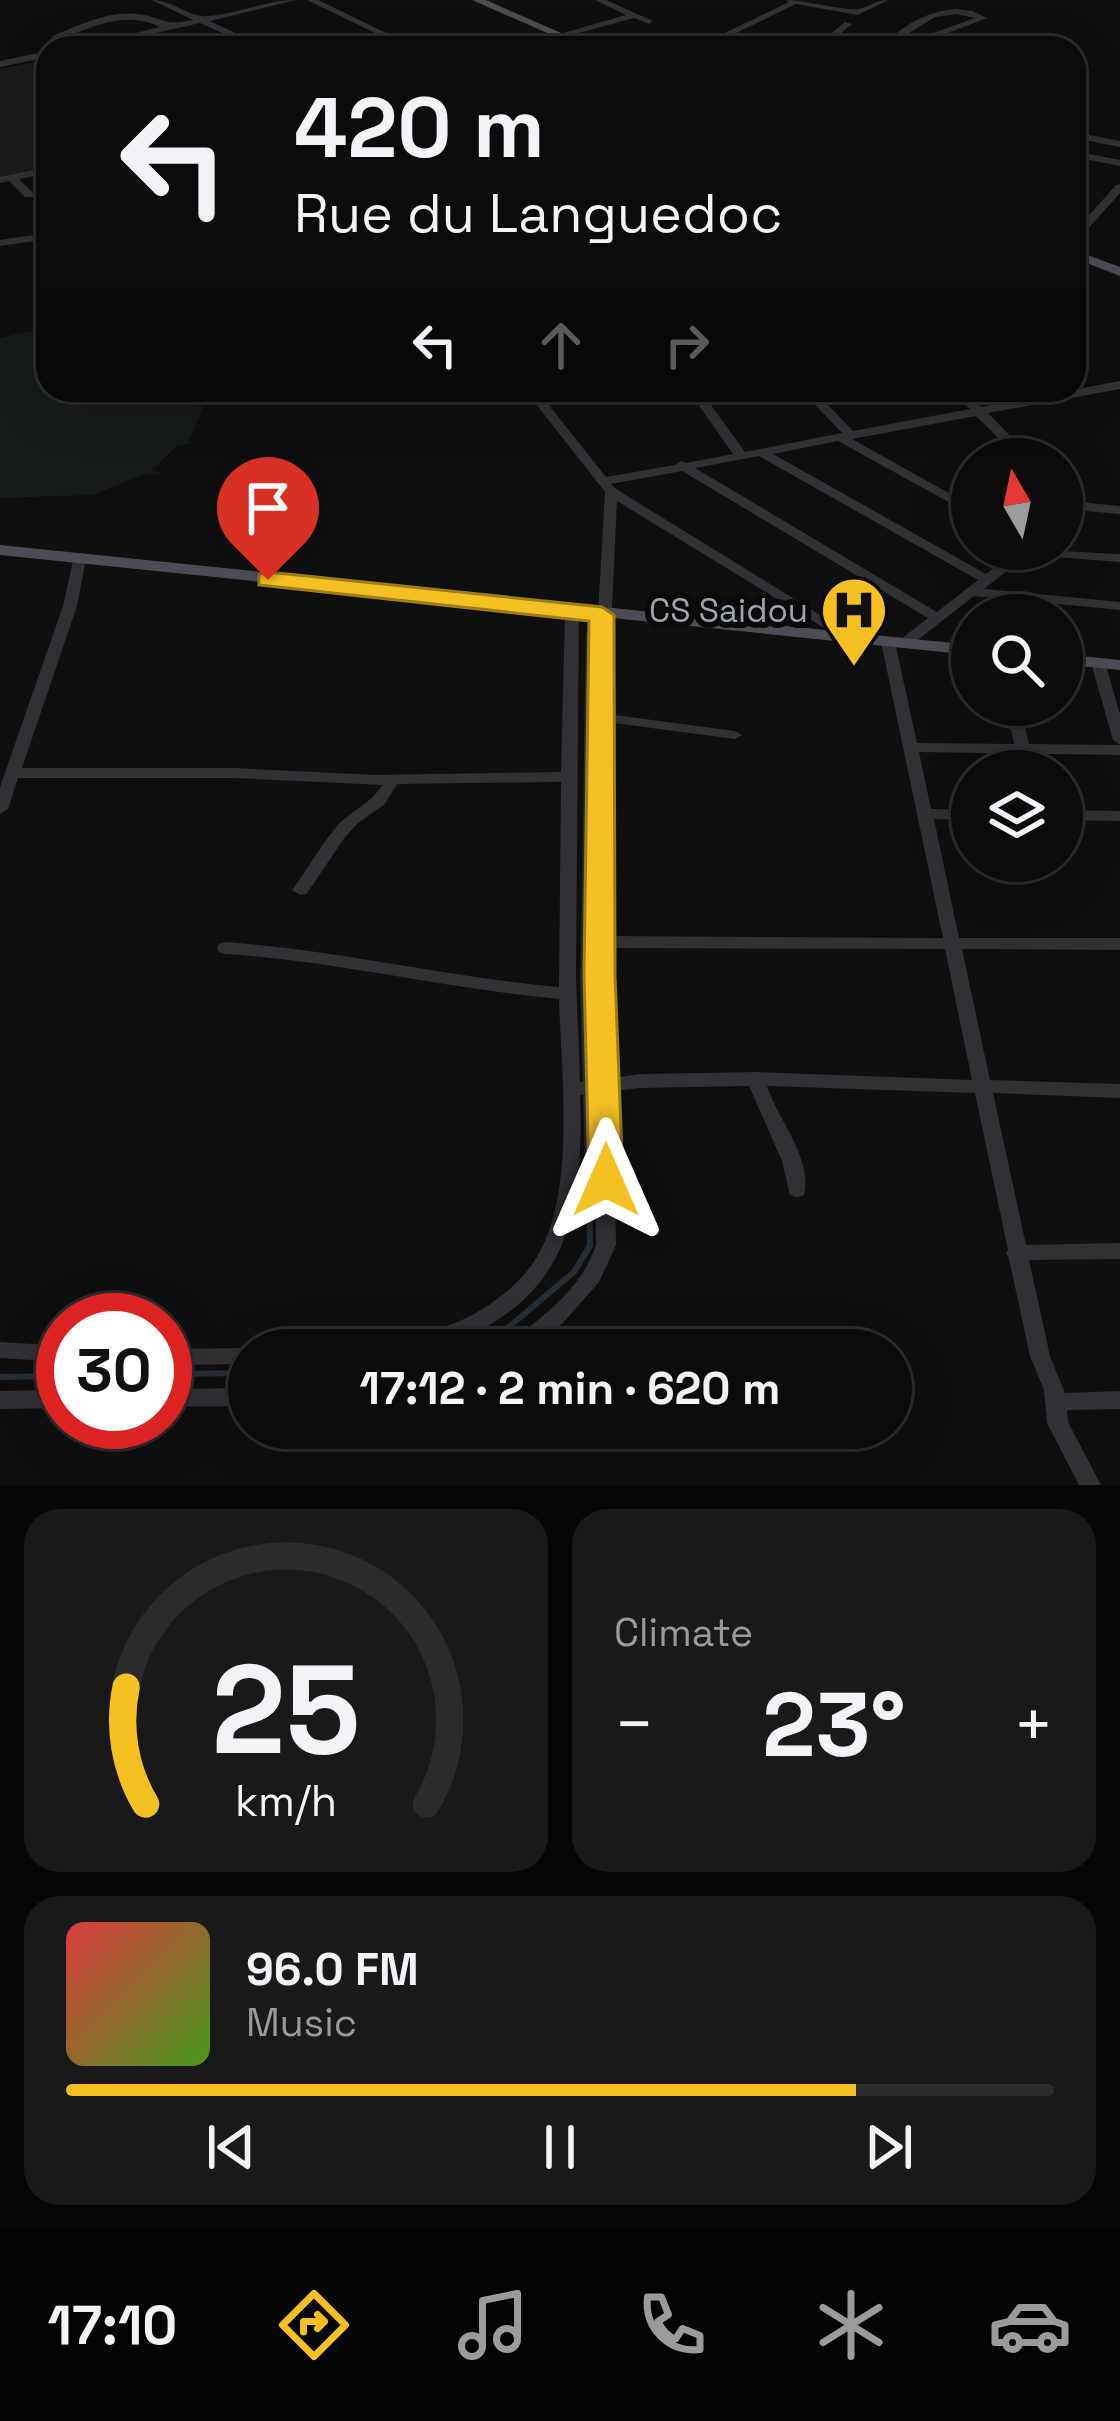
<!DOCTYPE html>
<html lang="en">
<head>
<meta charset="utf-8">
<style>
  :root { --surface:#0b0b0c; --page:#19191a; --text:#f1f3f6; --muted:#9a9b9d; --line:#2b2b2d; --accent:#f5c122 }
  body { margin:0; font-family:"Space Grotesk",sans-serif; background:var(--page); color:var(--text); height:100vh; display:flex; flex-direction:column; font-size:45px; white-space:nowrap }
  * { box-sizing:border-box; margin:0 }
  p { font-size:39px; color:var(--muted) }
  .icon { flex:none; width:66px; height:66px; fill:none; stroke:currentColor; stroke-width:2; stroke-linecap:round; stroke-linejoin:round }
  .map { position:relative; height:1485px; overflow:hidden }
  .drawer { display:flex; flex-direction:column; gap:24px; padding:24px; background:#060607; flex:1 }
  .drawer>* { flex:none }
  .banner { position:absolute; left:36px; top:36px; width:1050px; height:366px; border-radius:36px; box-shadow:0 12px 48px #0002,0 0 0 3px var(--line); background:#0b0b0c; color:var(--text); overflow:hidden }
  .needle { width:78px; rotate:351deg }
  .buttons { position:absolute; left:951px; top:438px; display:grid; gap:24px }
  .buttons a { display:grid; place-items:center; width:132px; height:132px; border-radius:50%; background:var(--surface); box-shadow:0 12px 48px #0002,0 0 0 3px var(--line); font-size:60px }
  .speed { position:absolute; left:36px; top:1293px; display:flex; gap:24px; font-size:60px; font-weight:700; text-align:center }
  .speed>* { display:grid; place-content:center; width:156px; height:156px; border-radius:50%; background:var(--surface); box-shadow:0 12px 48px #0002,0 0 0 3px var(--line); line-height:1 }
  .speed .limit { border:18px solid #d22; background:#fff; color:#111 }
  .pin { position:absolute; display:grid; place-items:center; width:102px; height:102px; color:#fff; margin:-123px -51px; border-radius:50% 50% 50% 0; rotate:-45deg; box-shadow:0 0 12px #0007 }
  .pin .icon { rotate:45deg }
  .me { position:absolute; width:132px; margin:-66px; rotate:0deg; stroke-linejoin:round; filter:drop-shadow(0 0 9px #0008) }
  .turn { display:flex; align-items:center; gap:42px; height:252px; padding:0 60px; font-size:54px }
  .turn .icon { width:156px; height:156px; stroke-width:2.5 }
  .turn b { display:block; font-size:84px; line-height:102px }
  .lanes { display:flex; align-items:center; height:114px; padding:0 60px; background:#0003; justify-content:center; gap:60px; direction:ltr }
  .lanes .off { opacity:.35 }
  .big { font-size:90px; font-weight:700; line-height:1.1 }
  .drawer .card { flex:1; display:flex; flex-direction:column; justify-content:center; gap:18px; min-width:0; padding:0 42px; border-radius:36px; background:var(--page) }
  .drawer .dial { align-items:center; gap:0 }
  .dial svg { height:312px; overflow:visible; fill:none; stroke:var(--line); stroke-width:7; stroke-linecap:round; text-anchor:middle }
  .dial text { fill:var(--text); stroke:none }
  .song { display:flex; align-items:center; gap:36px }
  .cover { width:144px; height:144px; border-radius:18px; background:linear-gradient(135deg,hsl(0 70% 55%),hsl(100 70% 35%)) }
  .played { height:12px; border-radius:6px; background:linear-gradient(90deg,var(--accent) 80%,var(--line) 80%) }
  .keys { display:flex; justify-content:space-around; direction:ltr }
  .heat { display:flex; justify-content:space-between; align-items:center; font-size:66px; direction:ltr }
  .drawer .tiles { flex:1; display:grid; gap:24px; grid-template-columns:1fr 1fr }
  .card:last-child { grid-column:span 2 }
  .trip { position:absolute; left:228px; top:1329px; width:684px; height:120px; border-radius:60px; background:var(--surface); box-shadow:0 12px 48px #0002,0 0 0 3px var(--line); font-weight:700; line-height:120px; text-align:center }
  .tab-bar { display:flex; height:192px; justify-content:space-around; align-items:center; background:#040405; color:var(--muted) }
  .tab-bar .icon { width:84px; height:84px }
  .tab-bar .active { color:var(--accent) }
  .tab-bar b { font-size:54px; color:var(--text) }
  .map>svg:first-child { display:block }
</style>
</head>
<body>
<div class="map">
<svg width="1120" height="1485" viewBox="0 0 1120 1485">
  <rect width="100%" height="100%" fill="#0f0f10"/>
  <!-- built -->
  <path fill="#1b1b1d" d="M48,59V169L0,179V69Z"/>
  <!-- green -->
  <path fill="#151b17" d="M48,327V390H196L198,407L204,406L189,441L195,442L177,446L152,470L164,475L145,474L92,495L0,498V338Z"/>
  <g fill="none" stroke-linecap="round" stroke-linejoin="round">
    <!-- stream-far1 -->
    <path stroke="#252c34" stroke-width="4.5" d="M583,974L588,634"/>
    <!-- stream -->
    <path stroke="#252c34" stroke-width="6" d="M498,1336L574,1272L590,1246L583,971
      M473,1350L488,1342
      M165,1374L249,1373
      M0,1377L63,1376"/>
    <!-- minor -->
    <path fill="#303035" fill-rule="evenodd" d="M152,0C172,0 189,18 208,16C238,14 266,0 296,0L210,21L267,48H256L200,23L90,48H74L160,27C126,10 92,26 60,40L55,48L48,50L47,48L53,36C79,25 108,11 137,14C165,17 161,27 193,20Z
      M307,0H318L409,44L402,46Z
      M595,0H606L653,21L649,24L634,18L560,38V34L626,15Z
      M786,0C805,0 845,11 858,9C870,7 875,0 888,0L858,15L796,4L705,48H694L789,2Z
      M956,9L972,11L987,18L930,40L880,48C901,27 925,11 956,9ZM956,14L975,18L925,36L898,40L935,17Z
      M845,22L852,24L823,48H814Z
      M48,51V57L0,67V61Z
      M1074,132L1120,141V147L1074,138Z
      M1074,151L1120,160V166L1074,157Z
      M48,167V173L19,179L33,193V197H25L9,181L0,183V177Z
      M1120,184V193L1078,240L1074,241V232L1116,185Z
      M48,233V239L0,246V240Z
      M1120,381V389L988,413L1033,459H1020L976,416L852,439L972,506V515L838,441L773,454L986,574L1019,549L1120,554V562L1027,555L984,589L1120,602V610L974,596L910,646H900L898,643L900,640L928,618L682,471L611,484L616,489L859,639L852,643L847,642L617,501L607,714L735,731L742,735L735,739L606,722L610,936L943,938L881,642L883,639H893L895,642L917,743L1014,744L1006,705H1020L1029,744L1120,745V755L919,752L931,809L972,810V820L934,819L959,938H1120V950L962,949L990,1080L1120,1084V1098L993,1093L1026,1245L1120,1243V1259L1029,1260L1050,1356L1065,1393L1120,1391V1409L1067,1410L1068,1422L1101,1485H1079L1047,1423L1044,1390L1030,1356L1009,1259L1006,1253L1008,1250L975,1093L767,1086C778,1120 813,1159 804,1195L797,1197L790,1195L782,1161L749,1086L640,1088L613,1091L616,1245L599,1282L563,1323L529,1350H491C471,1334 453,1346 431,1350C418,1352 402,1350 389,1350L392,1344C425,1333 457,1326 486,1307C507,1293 526,1276 538,1255C576,1190 561,1072 559,999C447,989 337,961 225,954L219,952L217,948L219,944L225,942C337,950 447,977 559,987L561,782L397,784L385,804L358,823L345,837L312,886L306,894L300,895L292,890C308,869 321,844 338,825C352,810 372,803 382,785L234,778H18L8,809L0,814V787L63,606L74,556L79,555L86,559L77,606L22,768H234L375,775L561,772L565,612L567,609H577L579,612L576,976L580,1082L595,1080L594,946L591,942L594,938L592,717L605,492L525,390H537L606,477L675,465L681,461L686,463L733,454L688,390H700L745,452L842,433L801,390H814L853,431L970,409L951,390H964L981,407ZM759,456L978,580L937,612L695,468ZM610,948L945,949L972,1080L756,1072L640,1074L613,1078ZM595,1093L596,1245C582,1288 545,1315 510,1342L494,1329L486,1327C577,1276 583,1190 580,1095Z
      M1062,490L1067,491L1078,502L1120,506V514L1074,510L1062,501Z
      M1098,659L1105,663L1120,714V745L1113,740L1091,663Z
      M1062,810L1120,811V821L1062,820Z
      M0,1342L63,1346V1362L0,1358Z
      M249,1348L256,1350H249V1364L165,1365V1349Z
      M249,1388V1406L165,1407V1389Z
      M63,1390V1408L0,1409V1391Z"/>
    <!-- major -->
    <path fill="#4c4d54" fill-rule="evenodd" d="M472,0H486L595,48H581Z
      M1074,250L1120,267V276L1074,258Z
      M0,545L972,645V655L0,555Z
      M1062,654L1120,660V670L1062,664Z"/>
  </g>
  <!-- route -->
  <path fill="#f5c122" stroke="#9f7d16" stroke-width="3" d="M268,572L602,607L614,615L615,975L623,1180L618,1189H594L589,1180L584,975L589,621L259,585V574Z"/>
  <!-- icons -->
  <defs>
    <g id="hospital-pin" transform="scale(3.45)"><path d="M0 17L-7.5 6A9.5 9.5 0 1 1 7.5 6Z" fill="#f5c122" stroke="#0a0a0b"/><path d="M-5-5h3v3.5h4V-5h3V5h-3V1.5h-4V5h-3Z" fill="#111"/></g>
  </defs>
  <g fill-rule="evenodd">
    <use href="#hospital-pin" x="854" y="610"/>
  </g>
  <g text-anchor="middle" stroke-width="12" stroke-linejoin="round" paint-order="stroke">
    <!-- poi labels -->
    <g font-size="33" fill="#a0a3b2" stroke="#0a0a0b" text-anchor="end">
      <text x="808" y="622">CS Saidou</text>
    </g>
  </g>
</svg>
<div class="buttons">
<a><svg class="needle" viewBox="-14 -14 28 28"><path d="M0-13l5 13h-10z" fill="#e53935"/><path d="M0 13l5-13h-10z" fill="#9a9b9d"/></svg></a>
<a><svg class="icon" aria-label="search" viewBox="0 0 24 24"><circle cx="10" cy="10" r="6"/><path d="M15 15l6 6"/></svg></a>
<a><svg class="icon" aria-label="layers" viewBox="0 0 24 24"><path d="M12 4l9 5-9 5-9-5zM3 14l9 5 9-5"/></svg></a>
</div>
<div class="speed"><div class="limit">30</div></div>
<div class="pin" style="left:268px;top:580px;background:#d93025"><svg class="icon" aria-label="arrive" viewBox="0 0 24 24"><path d="M6 21V4h12l-3 4 3 4H6"/></svg></div>
<svg class="me" style="left:606px;top:1180px" viewBox="-20 -20 40 40"><path d="M0-17L14 15 0 8-14 15z" fill="#f5c122" stroke="#fff" stroke-width="4"/></svg>
<div class="trip">17:12 · 2 min · 620 m</div>
<div class="banner">
<div class="turn"><svg class="icon" aria-label="left" viewBox="0 0 24 24"><path d="M17 20v-9H6M10 6l-5 5 5 5"/></svg><div><b>420 m</b>Rue du Languedoc</div></div>
<div class="lanes"><svg class="icon" aria-label="left" viewBox="0 0 24 24"><path d="M17 20v-9H6M10 6l-5 5 5 5"/></svg><svg class="icon off" aria-label="ahead" viewBox="0 0 24 24"><path d="M12 20V5M6 11l6-6 6 6"/></svg><svg class="icon off" aria-label="right" viewBox="0 0 24 24"><path d="M7 20v-9h11M14 6l5 5-5 5"/></svg></div>
</div>
</div>
<section class="drawer">
<div class="tiles">
<div class="card dial"><svg viewBox="0 0 100 80">
<path d="M14 69A42 42 0 1 1 86 69"/>
<path d="M14 69A42 42 0 0 1 9 39" stroke="#f5c122"/>
<text x="50" y="56" font-size="32" font-weight="700">25</text>
<text x="50" y="72" font-size="11">km/h</text>
</svg></div>
<div class="card"><p>Climate</p>
<div class="heat"><a>−</a><b class="big">23°</b><a>+</a></div>
</div>
<div class="card">
<div class="song"><i class="cover"></i><div><b>96.0 FM</b><p>Music</p></div></div>
<div class="played"></div>
<div class="keys"><svg class="icon" aria-label="previous" viewBox="0 0 24 24"><path d="M18 5L8 12l10 7zM5 5v14"/></svg><svg class="icon" aria-label="pause" viewBox="0 0 24 24"><path d="M8 5v14M16 5v14"/></svg><svg class="icon" aria-label="next" viewBox="0 0 24 24"><path d="M6 5l10 7-10 7zM19 5v14"/></svg></div>
</div>
</div>
</section>
<nav class="tab-bar">
<b>17:10</b>
<svg class="icon active" aria-label="directions" viewBox="0 0 24 24"><path d="M12 3l9 9-9 9-9-9zM9 14v-3h6M13 9l2 2-2 2"/></svg>
<svg class="icon" aria-label="music" viewBox="0 0 24 24"><path d="M9 18V5l10-2v13"/><circle cx="6" cy="18" r="3"/><circle cx="16" cy="16" r="3"/></svg>
<svg class="icon" aria-label="phone" viewBox="0 0 24 24"><path d="M5 4h4l2 5-3 2q2 4 5 5l2-3 5 2v4C11 20 4 13 5 4z"/></svg>
<svg class="icon" aria-label="climate" viewBox="0 0 24 24"><path d="M12 3v18M4 7l16 10M4 17L20 7"/></svg>
<svg class="icon" aria-label="car" viewBox="0 0 24 24"><path d="M5 17H2v-5l4-1 3-4h7l3 4 3 1v5h-3M9 17h6M6 11h13"/><circle cx="7" cy="17" r="2"/><circle cx="17" cy="17" r="2"/></svg>
</nav>
</body>
</html>
